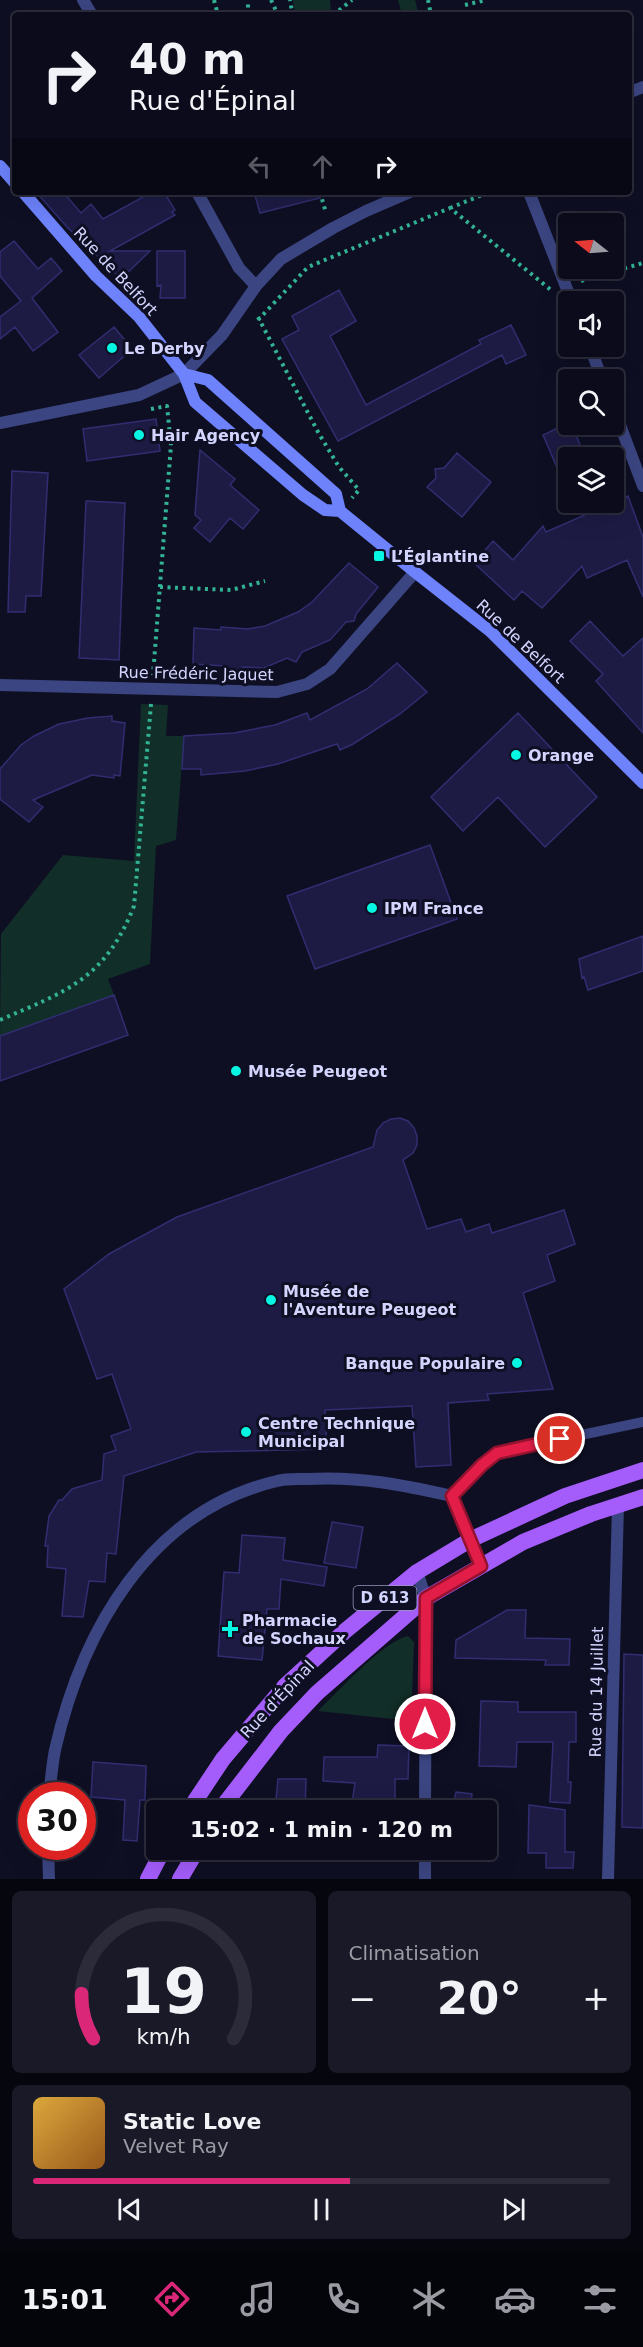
<!DOCTYPE html>
<html lang="fr">
<head>
<meta charset="utf-8">
<style>
  :root { --surface:#0b0b1b; --page:#191928; --text:#f1f3f6; --muted:#9a9ba3; --line:#2b2b3a; --accent:#db2777 }
  body { margin:0; font-family:"DejaVu Sans",sans-serif; background:var(--page); color:var(--text); height:100vh; display:flex; flex-direction:column; font-size:22px; white-space:nowrap }
  * { box-sizing:border-box; margin:0 }
  p { font-size:20px; color:var(--muted) }
  .icon { flex:none; width:33px; height:33px; fill:none; stroke:currentColor; stroke-width:2; stroke-linecap:round; stroke-linejoin:round }
  .map { position:relative; height:1879px; overflow:hidden }
  .details { display:flex; flex-direction:column; gap:12px; padding:12px; background:#06060f; flex:1 }
  .details>* { flex:none }
  .banner { position:absolute; left:12px; top:12px; width:620px; height:183px; border-radius:6px; box-shadow:0 6px 24px #0002,0 0 0 2px var(--line); background:#0b0b1b; color:var(--text); overflow:hidden }
  .needle { width:39px; rotate:287deg }
  .buttons { position:absolute; left:558px; top:213px; display:grid; gap:12px }
  .buttons a { display:grid; place-items:center; width:66px; height:66px; border-radius:6px; background:var(--surface); box-shadow:0 6px 24px #0002,0 0 0 2px var(--line); font-size:30px }
  .speed { position:absolute; left:18px; top:1782px; display:flex; gap:12px; font-size:30px; font-weight:700; text-align:center }
  .speed>* { display:grid; place-content:center; width:78px; height:78px; border-radius:50%; background:var(--surface); box-shadow:0 6px 24px #0002,0 0 0 2px var(--line); line-height:1 }
  .speed .limit { border:9px solid #d22; background:#fff; color:#111 }
  .pin { position:absolute; display:grid; place-items:center; width:51px; height:51px; color:#fff; margin:-26px; border:3px solid #fff; border-radius:50%; box-shadow:0 2px 6px #0007 }
  .me { position:absolute; width:66px; margin:-33px; rotate:0deg; stroke-linejoin:round; filter:drop-shadow(0 0 4px #0008) }
  .turn { display:flex; align-items:center; gap:21px; height:126px; padding:0 18px; font-size:27px }
  .turn .icon { width:78px; height:78px; stroke-width:2.5 }
  .turn b { display:block; font-size:42px; line-height:51px }
  .lanes { display:flex; align-items:center; height:57px; padding:0 18px; background:#0003; justify-content:center; gap:30px; direction:ltr }
  .lanes .off { opacity:.35 }
  .big { font-size:45px; font-weight:700; line-height:1.1 }
  .details .tile { flex:1; display:flex; flex-direction:column; justify-content:center; gap:9px; min-width:0; padding:0 21px; border-radius:9px; background:var(--page) }
  .details .dial { align-items:center; gap:0 }
  .dial svg { height:156px; overflow:visible; fill:none; stroke:var(--line); stroke-width:7; stroke-linecap:round; text-anchor:middle }
  .dial text { fill:var(--text); stroke:none }
  .song { display:flex; align-items:center; gap:18px }
  .cover { width:72px; height:72px; border-radius:9px; background:linear-gradient(135deg,hsl(40 70% 55%),hsl(30 70% 35%)) }
  .played { height:6px; border-radius:3px; background:linear-gradient(90deg,var(--accent) 55%,var(--line) 55%) }
  .keys { display:flex; justify-content:space-around; direction:ltr }
  .heat { display:flex; justify-content:space-between; align-items:center; font-size:33px; direction:ltr }
  .details .tiles { flex:1; display:grid; gap:12px; grid-template-columns:1fr 1fr }
  .tile:last-child { grid-column:span 2 }
  .trip { position:absolute; left:146px; top:1800px; width:351px; height:60px; border-radius:6px; background:var(--surface); box-shadow:0 6px 24px #0002,0 0 0 2px var(--line); font-weight:700; line-height:60px; text-align:center }
  .dock { display:flex; height:96px; justify-content:space-around; align-items:center; background:#04040b; color:var(--muted) }
  .dock .icon { width:42px; height:42px }
  .dock .selected { color:var(--accent) }
  .dock b { font-size:27px; color:var(--text) }
  .map>svg:first-child { display:block }
</style>
</head>
<body>
<div class="map">
<svg width="643" height="1879" viewBox="0 0 643 1879">
  <rect width="100%" height="100%" fill="#0f0f24"/>
  <!-- green -->
  <path fill="#122e28" d="M293,0H330L331,12L317,15H295Z
    M398,0H415L419,15H402Z
    M141,704L168,705L166,736H184L176,840L156,846L150,964L108,979L114,995L0,1036L1,934L63,855L134,861Z
    M408,1636L414,1642L411,1721L318,1711C338,1692 382,1642 408,1636Z"/>
  <!-- building -->
  <path fill="#1d1b44" stroke="#302e70" stroke-width="1.5" d="M36,192H63L81,213L91,204L103,219L152,192H164L175,210L172,212L175,215L110,251H150L121,279L67,227Z
    M254,192H320V198L260,213Z
    M14,241L38,269L51,258L62,271L32,298L58,332L33,351L15,327L0,339V317L21,301L0,276V252Z
    M157,251H185V298H160L161,285L157,286Z
    M339,290L356,321L330,336L366,405L481,344L479,340L511,325L526,355L506,364L502,355L338,441L282,339L299,330L292,316Z
    M114,327L129,345V352L99,378L79,355Z
    M156,419L160,451L87,461L83,429Z
    M568,423L571,424L586,458H568V493L543,435Z
    M200,450L235,479L230,485L259,510L243,529L230,518L210,542L194,528L201,520L195,515Z
    M457,453L491,482L462,517L427,487L436,478L435,469L444,468Z
    M12,471L48,473L41,596H26L25,612H8Z
    M628,496L643,537V597L627,560L587,578L582,566L542,608L522,591L514,600L474,563L493,541L513,560L543,526L546,532Z
    M86,501L125,503L119,660L79,658Z
    M349,563L378,587L356,614L354,621L346,622L330,640L302,652L296,662L287,658L264,668L243,667L232,673L227,666L193,664L194,628L221,630V627L248,629L265,626L298,612L312,602Z
    M590,621L623,656L643,638V733L596,681L603,674L570,641Z
    M397,663L427,692L400,714L353,744L340,750L337,744L278,764L245,771L201,775V769H182L184,736L234,733L275,725L307,713L310,720L367,689Z
    M518,713L597,797L545,847L498,797L463,831L431,797Z
    M112,716V721L125,723L120,776L114,775V778L92,775L33,800L43,807L29,822L0,799V769L21,745L34,736L59,724L88,718Z
    M430,845L457,919L315,969L287,896Z
    M643,936V971L588,990L584,977L582,978L579,959Z
    M114,995L128,1035L0,1081V1036Z
    M400,1118L408,1121L414,1128L417,1136V1145L413,1153L403,1160L427,1229L461,1219L466,1232L489,1224L492,1233L564,1210L575,1244L547,1255L555,1281L523,1293L553,1389L487,1394L489,1400L448,1403L451,1465L416,1467L412,1406L325,1410L327,1449L196,1452L124,1476L116,1554L107,1553L105,1582L89,1581L83,1617L62,1616L66,1569L47,1567L48,1546H45L49,1516L59,1500H62L72,1489L102,1480L104,1454L116,1450L111,1436L131,1429L112,1374L97,1379L64,1289L109,1254L177,1217L373,1147L377,1130L383,1123L391,1119Z
    M332,1522L363,1527L356,1568L324,1563Z
    M242,1535L285,1538L283,1560L327,1567L324,1586L281,1579L279,1609H267L262,1660L218,1656L224,1572L239,1573Z
    M507,1610H526L525,1638L570,1639L569,1665H545L546,1660L455,1658L456,1640Z
    M624,1654L643,1655V1828L622,1827Z
    M481,1701L518,1702V1712H576V1742H569L568,1782H571L570,1803L550,1802L553,1742H517L516,1767L479,1766Z
    M378,1745L409,1746L408,1779H395V1802L373,1801L371,1810H351L355,1783L323,1781L324,1757H377Z
    M93,1762L146,1766L145,1800H140L137,1841L123,1840L125,1800L91,1797Z
    M278,1779H306L305,1810H275Z
    M456,1792L472,1794L470,1810H452Z
    M529,1805L565,1810V1852H574L573,1868H546V1853H528Z"/>
  <g fill="none" stroke-linecap="round" stroke-linejoin="round">
    <!-- path -->
    <path stroke="#32b394" stroke-width="4" stroke-dasharray="3 4.5" stroke-linecap="butt" d="M214,0L218,15
      M271,0L278,15
      M428,0L431,15
      M465,5L486,0
      M248,15V0
      M281,15L292,12L290,0
      M333,15L352,0
      M320,192L326,213
      M481,192L482,195L490,192
      M450,208L482,195
      M581,281L643,263
      M258,317L318,432L339,467L359,490L352,498
      M258,320L308,267L450,208L551,290
      M151,409L167,406L171,445L153,675
      M160,587L231,590L265,581
      M0,1020C67,991 105,979 134,906L151,704"/>
    <!-- service -->
    <path stroke="#3b4581" stroke-width="10" d="M452,1496L482,1465L497,1453L643,1422"/>
    <!-- minor -->
    <path stroke="#3b4581" stroke-width="12" d="M83,0L92,15
      M628,93L643,87
      M197,192L239,268L256,286
      M529,192L572,302
      M590,346L602,380
      M184,374L222,335L256,286L281,259L333,228L366,211L410,192
      M614,409L643,486
      M0,685L277,692L307,684L330,669L415,572
      M417,1572L426,1598L425,1810
      M49,1796C51,1781 52,1765 55,1750C82,1631 149,1511 277,1481C287,1478 298,1479 308,1479C359,1476 403,1485 452,1496L481,1566
      M48,1846L49,1879
      M425,1850V1879
      M608,1879L618,1505"/>
    <!-- tertiary -->
    <path stroke="#3b4581" stroke-width="12" d="M0,423L139,395L184,374"/>
    <!-- secondary -->
    <path stroke="#6d82fb" stroke-width="12" d="M0,166L15,183
      M23,192L96,276L139,317L184,374L195,402L303,495L325,510L340,511
      M184,374L208,380L336,494L340,511
      M340,511L415,572L490,631L643,783"/>
    <!-- primary -->
    <path stroke="#a45dfb" stroke-width="16" d="M189,1810L223,1759L285,1686L345,1631L417,1572L470,1540L565,1496L643,1470
      M220,1810L281,1731L317,1693L426,1598L523,1542L591,1514L643,1497
      M148,1879L163,1850
      M180,1879L197,1850"/>
  </g>
  <g fill="none" stroke-linecap="round" stroke-linejoin="round">
    <!-- route casing -->
    <g stroke="#92132f" stroke-width="15">
      <path id="route" d="M425,1724L426,1598L481,1566L452,1496L482,1465L497,1453L560,1439"/>
    </g>
    <!-- route -->
    <use href="#route" stroke="#e11d48" stroke-width="10"/>
  </g>
  <!-- markers -->
  <g fill="#07f6e4" stroke="#0f0f24" stroke-width="2">
    <circle cx="112" cy="348" r="6"/>
    <circle cx="139" cy="435" r="6"/>
    <rect x="373" y="550" width="12" height="12" rx="3"/>
    <circle cx="516" cy="755" r="6"/>
    <circle cx="372" cy="908" r="6"/>
    <circle cx="236" cy="1071" r="6"/>
    <circle cx="271" cy="1300" r="6"/>
    <circle cx="517" cy="1363" r="6"/>
    <circle cx="246" cy="1432" r="6"/>
    <path d="M227 1620h6v6h6v6h-6v6h-6v-6h-6v-6h6z"/>
  </g>
  <g text-anchor="middle" stroke-width="6" stroke-linejoin="round" paint-order="stroke">
    <!-- shield labels -->
    <rect fill="#0f0f24" stroke="#989abd" stroke-width="1.5" x="353.5" y="1586" width="63" height="24" rx="4.5"/>
    <g font-size="15" font-weight="bold" fill="#d3d5fe">
      <text x="385" y="1603">D 613</text>
    </g>
    <!-- street labels -->
    <g font-size="16" fill="#d3d5fe" stroke="#0f0f24">
      <text transform="translate(116 271) rotate(47)" y="6">Rue de Belfort</text>
      <text transform="translate(521 641) rotate(43)" y="6">Rue de Belfort</text>
      <text transform="translate(196 673) rotate(1)" y="6">Rue Frédéric Jaquet</text>
      <text transform="translate(596 1692) rotate(-89)" y="6">Rue du 14 Juillet</text>
      <text transform="translate(277 1699) rotate(-47)" y="6">Rue d'Épinal</text>
    </g>
    <!-- poi labels -->
    <g font-size="16" font-weight="bold" fill="#d3d5fe" stroke="#0f0f24" text-anchor="start">
      <text x="124" y="354">Le Derby</text>
      <text x="151" y="441">Hair Agency</text>
      <text x="391" y="562">L’Églantine</text>
      <text x="528" y="761">Orange</text>
      <text x="384" y="914">IPM France</text>
      <text x="248" y="1077">Musée Peugeot</text>
      <text x="283" y="1297">Musée de<tspan x="283" dy="18">l'Aventure Peugeot</tspan></text>
      <text x="505" y="1369" text-anchor="end">Banque Populaire</text>
      <text x="258" y="1429">Centre Technique<tspan x="258" dy="18">Municipal</tspan></text>
      <text x="242" y="1626">Pharmacie<tspan x="242" dy="18">de Sochaux</tspan></text>
    </g>
  </g>
</svg>
<div class="buttons">
<a><svg class="needle" viewBox="-14 -14 28 28"><path d="M0-13l5 13h-10z" fill="#e53935"/><path d="M0 13l5-13h-10z" fill="#9a9ba3"/></svg></a>
<a><svg class="icon" aria-label="sound" viewBox="0 0 24 24"><path d="M4 9h4l5-4v14l-5-4H4zM17 9q2 3 0 6"/></svg></a>
<a><svg class="icon" aria-label="search" viewBox="0 0 24 24"><circle cx="10" cy="10" r="6"/><path d="M15 15l6 6"/></svg></a>
<a><svg class="icon" aria-label="layers" viewBox="0 0 24 24"><path d="M12 4l9 5-9 5-9-5zM3 14l9 5 9-5"/></svg></a>
</div>
<div class="speed"><div class="limit">30</div></div>
<div class="pin" style="left:560px;top:1439px;background:#d93025"><svg class="icon" aria-label="arrive" viewBox="0 0 24 24"><path d="M6 21V4h12l-3 4 3 4H6"/></svg></div>
<svg class="me" style="left:425px;top:1724px" viewBox="-20 -20 40 40"><circle r="17" fill="#e11d48" stroke="#fff" stroke-width="3"/><path d="M0-11L8 9 0 5-8 9z" fill="#fff"/></svg>
<div class="trip">15:02 · 1 min · 120 m</div>
<div class="banner">
<div class="turn"><svg class="icon" aria-label="right" viewBox="0 0 24 24"><path d="M7 20v-9h11M14 6l5 5-5 5"/></svg><div><b>40 m</b>Rue d'Épinal</div></div>
<div class="lanes"><svg class="icon off" aria-label="left" viewBox="0 0 24 24"><path d="M17 20v-9H6M10 6l-5 5 5 5"/></svg><svg class="icon off" aria-label="ahead" viewBox="0 0 24 24"><path d="M12 20V5M6 11l6-6 6 6"/></svg><svg class="icon" aria-label="right" viewBox="0 0 24 24"><path d="M7 20v-9h11M14 6l5 5-5 5"/></svg></div>
</div>
</div>
<section class="details">
<div class="tiles">
<div class="tile dial"><svg viewBox="0 0 100 80">
<path d="M14 69A42 42 0 1 1 86 69"/>
<path d="M14 69A42 42 0 0 1 8 46" stroke="#db2777"/>
<text x="50" y="56" font-size="32" font-weight="700">19</text>
<text x="50" y="72" font-size="11">km/h</text>
</svg></div>
<div class="tile"><p>Climatisation</p>
<div class="heat"><a>−</a><b class="big">20°</b><a>+</a></div>
</div>
<div class="tile">
<div class="song"><i class="cover"></i><div><b>Static Love</b><p>Velvet Ray</p></div></div>
<div class="played"></div>
<div class="keys"><svg class="icon" aria-label="previous" viewBox="0 0 24 24"><path d="M18 5L8 12l10 7zM5 5v14"/></svg><svg class="icon" aria-label="pause" viewBox="0 0 24 24"><path d="M8 5v14M16 5v14"/></svg><svg class="icon" aria-label="next" viewBox="0 0 24 24"><path d="M6 5l10 7-10 7zM19 5v14"/></svg></div>
</div>
</div>
</section>
<nav class="dock">
<b>15:01</b>
<svg class="icon selected" aria-label="directions" viewBox="0 0 24 24"><path d="M12 3l9 9-9 9-9-9zM9 14v-3h6M13 9l2 2-2 2"/></svg>
<svg class="icon" aria-label="music" viewBox="0 0 24 24"><path d="M9 18V5l10-2v13"/><circle cx="6" cy="18" r="3"/><circle cx="16" cy="16" r="3"/></svg>
<svg class="icon" aria-label="phone" viewBox="0 0 24 24"><path d="M5 4h4l2 5-3 2q2 4 5 5l2-3 5 2v4C11 20 4 13 5 4z"/></svg>
<svg class="icon" aria-label="climate" viewBox="0 0 24 24"><path d="M12 3v18M4 7l16 10M4 17L20 7"/></svg>
<svg class="icon" aria-label="car" viewBox="0 0 24 24"><path d="M5 17H2v-5l4-1 3-4h7l3 4 3 1v5h-3M9 17h6M6 11h13"/><circle cx="7" cy="17" r="2"/><circle cx="17" cy="17" r="2"/></svg>
<svg class="icon" aria-label="filters" viewBox="0 0 24 24"><path d="M4 7h16M4 17h16"/><circle cx="9" cy="7" r="2"/><circle cx="15" cy="17" r="2"/></svg>
</nav>
</body>
</html>
